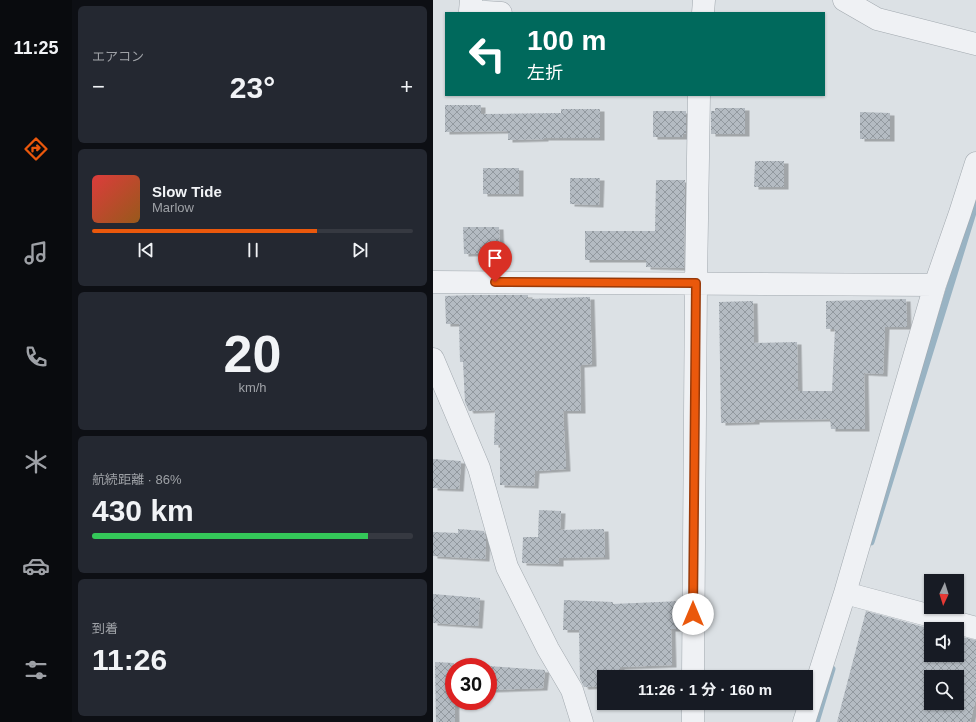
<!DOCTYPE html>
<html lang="ja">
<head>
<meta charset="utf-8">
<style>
  :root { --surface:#171b24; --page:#242831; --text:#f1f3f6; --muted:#9ea1a6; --line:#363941; --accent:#ea580c }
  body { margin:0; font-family:Arial,"Noto Sans JP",sans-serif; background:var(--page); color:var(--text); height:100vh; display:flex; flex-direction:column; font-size:15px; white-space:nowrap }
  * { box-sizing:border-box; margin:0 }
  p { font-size:13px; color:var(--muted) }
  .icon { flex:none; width:22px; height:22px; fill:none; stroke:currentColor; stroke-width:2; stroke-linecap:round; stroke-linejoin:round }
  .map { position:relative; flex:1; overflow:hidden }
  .details { display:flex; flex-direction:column; gap:6px; padding:6px; background:#0d0f14; width:361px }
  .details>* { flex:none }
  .hud { position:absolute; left:12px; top:12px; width:380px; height:84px; border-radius:0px; box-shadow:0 1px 3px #0004; background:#00695c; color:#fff; overflow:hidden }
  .needle { width:26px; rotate:184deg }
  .fabs { position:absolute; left:491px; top:574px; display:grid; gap:8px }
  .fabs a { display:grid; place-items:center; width:40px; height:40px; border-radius:0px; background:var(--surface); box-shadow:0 1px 3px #0004; font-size:20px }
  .speed { position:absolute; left:12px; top:658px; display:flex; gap:8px; font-size:20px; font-weight:700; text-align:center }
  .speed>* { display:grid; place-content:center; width:52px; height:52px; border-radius:50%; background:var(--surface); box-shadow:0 1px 3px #0004; line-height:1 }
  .speed .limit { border:6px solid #d22; background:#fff; color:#111 }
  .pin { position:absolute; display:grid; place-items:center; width:34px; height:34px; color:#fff; margin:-41px -17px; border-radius:50% 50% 50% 0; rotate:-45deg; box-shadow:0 0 4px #0007 }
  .pin .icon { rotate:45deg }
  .me { position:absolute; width:44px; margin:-22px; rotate:0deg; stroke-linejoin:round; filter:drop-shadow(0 0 3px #0008) }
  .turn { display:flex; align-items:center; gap:14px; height:84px; padding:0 16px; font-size:18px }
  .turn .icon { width:52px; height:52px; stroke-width:2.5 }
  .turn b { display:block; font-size:28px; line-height:34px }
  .big { font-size:30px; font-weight:700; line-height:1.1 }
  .details .card { flex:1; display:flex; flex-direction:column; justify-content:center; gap:6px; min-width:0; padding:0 14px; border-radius:6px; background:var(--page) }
  .details .dial { align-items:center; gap:0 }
  .dial b { font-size:52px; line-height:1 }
  .song { display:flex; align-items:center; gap:12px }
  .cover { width:48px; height:48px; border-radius:6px; background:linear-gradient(135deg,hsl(0 70% 55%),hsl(30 70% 35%)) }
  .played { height:4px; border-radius:2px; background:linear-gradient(90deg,var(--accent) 70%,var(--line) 70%) }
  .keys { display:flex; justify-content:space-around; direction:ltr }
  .heat { display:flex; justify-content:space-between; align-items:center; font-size:22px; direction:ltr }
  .charge { height:6px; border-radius:3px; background:linear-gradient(90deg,#34c759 86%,var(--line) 0) }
  .trip { position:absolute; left:164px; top:670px; width:216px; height:40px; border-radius:0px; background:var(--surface); box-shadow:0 1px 3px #0004; font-weight:700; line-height:40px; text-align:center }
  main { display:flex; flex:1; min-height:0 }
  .tab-bar { display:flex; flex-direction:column; width:72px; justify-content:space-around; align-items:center; background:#090b0e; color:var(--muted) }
  .tab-bar .icon { width:28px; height:28px }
  .tab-bar .selected { color:var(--accent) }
  .tab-bar b { font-size:18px; color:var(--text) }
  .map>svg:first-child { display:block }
</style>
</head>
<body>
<main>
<nav class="tab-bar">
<b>11:25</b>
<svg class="icon selected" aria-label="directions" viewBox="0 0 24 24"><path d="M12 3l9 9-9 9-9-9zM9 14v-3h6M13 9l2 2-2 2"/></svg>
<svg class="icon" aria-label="music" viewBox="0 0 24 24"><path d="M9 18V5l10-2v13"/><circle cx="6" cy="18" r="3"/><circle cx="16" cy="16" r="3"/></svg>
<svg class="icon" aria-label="phone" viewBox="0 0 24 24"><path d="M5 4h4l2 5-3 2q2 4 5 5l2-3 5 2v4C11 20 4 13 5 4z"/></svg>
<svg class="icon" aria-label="climate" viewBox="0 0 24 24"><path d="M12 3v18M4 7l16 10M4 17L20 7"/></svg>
<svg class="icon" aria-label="car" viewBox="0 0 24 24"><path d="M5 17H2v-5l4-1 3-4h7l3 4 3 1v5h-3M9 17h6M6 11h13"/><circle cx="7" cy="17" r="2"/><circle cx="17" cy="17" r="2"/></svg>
<svg class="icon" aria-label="filters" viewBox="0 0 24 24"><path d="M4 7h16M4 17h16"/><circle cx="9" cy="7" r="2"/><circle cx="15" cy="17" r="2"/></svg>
</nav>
<section class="details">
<div class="card"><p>エアコン</p>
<div class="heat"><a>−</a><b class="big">23°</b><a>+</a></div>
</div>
<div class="card">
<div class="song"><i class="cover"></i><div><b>Slow Tide</b><p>Marlow</p></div></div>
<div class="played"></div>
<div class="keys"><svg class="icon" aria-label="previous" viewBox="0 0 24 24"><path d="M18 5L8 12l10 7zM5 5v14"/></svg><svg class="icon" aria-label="pause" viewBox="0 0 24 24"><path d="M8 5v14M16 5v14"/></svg><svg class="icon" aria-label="next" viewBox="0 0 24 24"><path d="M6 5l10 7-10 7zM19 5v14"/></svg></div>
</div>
<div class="card dial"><b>20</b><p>km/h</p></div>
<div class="card"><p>航続距離 · 86%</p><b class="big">430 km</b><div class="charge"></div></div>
<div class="card"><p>到着</p><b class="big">11:26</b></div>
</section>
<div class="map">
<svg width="543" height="722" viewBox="0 0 543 722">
  <defs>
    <pattern id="building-cross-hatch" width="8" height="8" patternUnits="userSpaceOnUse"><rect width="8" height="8" fill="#b4bbc2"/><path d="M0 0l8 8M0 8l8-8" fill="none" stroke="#92999f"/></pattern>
    <filter id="shadow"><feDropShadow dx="4.5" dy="2.5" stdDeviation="0" flood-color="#0004"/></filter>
  </defs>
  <rect width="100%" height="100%" fill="#dce1e5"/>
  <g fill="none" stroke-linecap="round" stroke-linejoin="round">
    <!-- stream -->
    <path stroke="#99b3c3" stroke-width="7" d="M438,542L543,203
      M383,722L399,669"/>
  </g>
  <!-- building -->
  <path fill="url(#building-cross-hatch)" fill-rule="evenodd" filter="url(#shadow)" d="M12,105H48V114L128,113V109H167V138H111V139L75,140V131L12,132Z
    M282,108H312V134H278V111H282Z
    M220,111H253V134H250V137H220Z
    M427,112L457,113V139H427Z
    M322,161H351V187H321Z
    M50,168H86V194H50Z
    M137,178H167L166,205L137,204Z
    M223,180H252L251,268L213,267V260H152V231H222Z
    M30,227H66L67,253L31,254Z
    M41,295H95V299L157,297L159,364L147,365L148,411H130L133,469L102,471L101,486L67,485V445H61L62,410L36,411L32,402L30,362H27L26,324H13L12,296Z
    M473,299L474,327H452L450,374L431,373L432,429H398L397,419L322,420V422L288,423L286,302L320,301L321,343L364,342L365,391H399L402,329H393V301Z
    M0,459L28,461L26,489L0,488Z
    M106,510L128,511L127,530L171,529L172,557L126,558V564L89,563L90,537H105Z
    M25,529L51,531L53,540L52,559L0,556V532L25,533Z
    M0,594L47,598L45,626L0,623Z
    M131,600L180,602V604L248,601V629H238L239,665L187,667V677H171V686L151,687L147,679L146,630H130Z
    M433,611L498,629V655H524V636L543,640V698L537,722H404ZM498,677H524V703H498Z
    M2,662L21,663L22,722H3Z
    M55,666L112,670L110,688L55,690Z"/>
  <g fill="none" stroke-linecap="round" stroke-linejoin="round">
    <!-- minor casing -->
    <g stroke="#a2a9af" stroke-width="23">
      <path id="minor" d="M38,0L37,11L68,13
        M411,0L444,19L543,44
        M270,13L271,0
        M0,282L502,285
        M0,359L46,468L74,567L115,649L139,690L149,722
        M412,593L543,628
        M260,677L263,283L266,95
        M260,722V703
        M371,722L412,593L502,285L527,213L543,163"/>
    </g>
    <!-- minor -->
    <use href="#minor" stroke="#eff1f4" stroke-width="22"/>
  </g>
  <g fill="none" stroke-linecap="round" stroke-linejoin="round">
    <!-- route casing -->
    <g stroke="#983908" stroke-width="10">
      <path id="route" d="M62,282L263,283L260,614"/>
    </g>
    <!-- route -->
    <use href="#route" stroke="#ea580c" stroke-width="7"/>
  </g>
</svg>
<div class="fabs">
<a><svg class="needle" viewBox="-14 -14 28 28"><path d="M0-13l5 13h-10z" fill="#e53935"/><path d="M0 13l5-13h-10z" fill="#9ea1a6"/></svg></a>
<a><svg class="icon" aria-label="sound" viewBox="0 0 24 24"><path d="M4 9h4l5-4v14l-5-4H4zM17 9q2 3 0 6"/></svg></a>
<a><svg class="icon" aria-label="search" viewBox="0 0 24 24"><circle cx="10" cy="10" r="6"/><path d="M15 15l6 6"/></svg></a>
</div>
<div class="speed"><div class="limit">30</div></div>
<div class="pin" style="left:62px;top:282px;background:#d93025"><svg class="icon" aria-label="arrive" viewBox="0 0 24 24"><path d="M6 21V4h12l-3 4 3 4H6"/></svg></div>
<svg class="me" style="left:260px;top:614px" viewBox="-20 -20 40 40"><circle r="19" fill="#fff"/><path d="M0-13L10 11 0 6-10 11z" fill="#ea580c"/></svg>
<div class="trip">11:26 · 1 分 · 160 m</div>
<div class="hud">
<div class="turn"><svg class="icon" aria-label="left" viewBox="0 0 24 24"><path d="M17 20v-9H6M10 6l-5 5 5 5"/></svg><div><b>100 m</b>左折</div></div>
</div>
</div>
</main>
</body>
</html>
